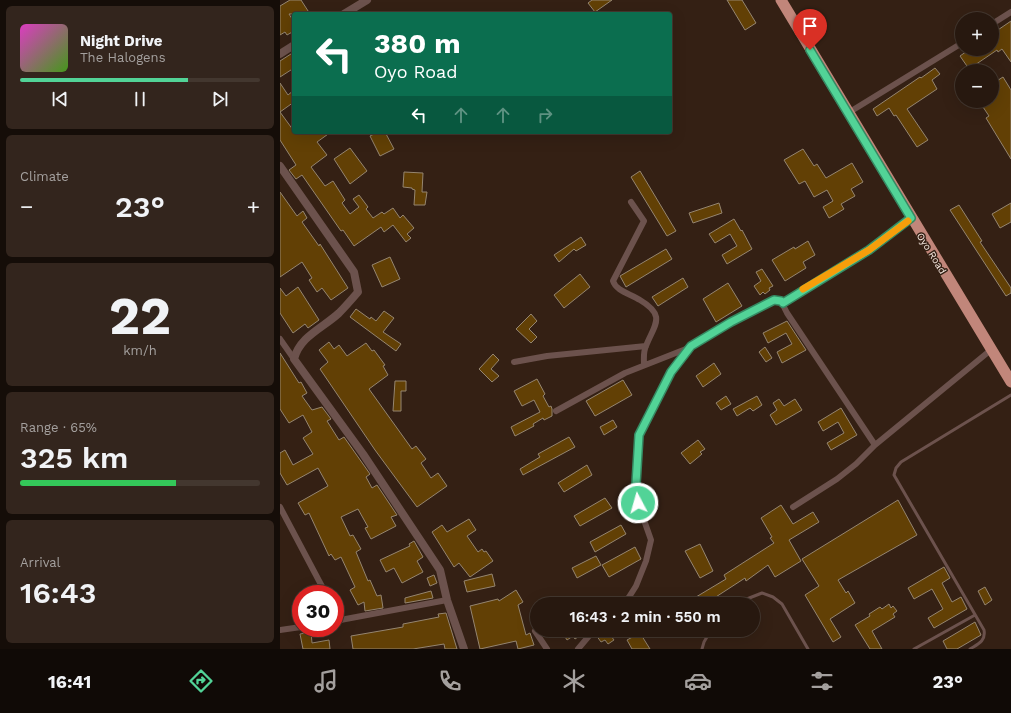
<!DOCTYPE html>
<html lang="en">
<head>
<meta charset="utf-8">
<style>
  :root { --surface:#27180f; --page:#33251d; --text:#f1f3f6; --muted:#a4a09e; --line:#43372f; --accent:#52d397 }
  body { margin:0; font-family:"Work Sans",sans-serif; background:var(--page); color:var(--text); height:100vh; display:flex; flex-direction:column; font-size:15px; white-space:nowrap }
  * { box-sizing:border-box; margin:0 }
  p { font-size:13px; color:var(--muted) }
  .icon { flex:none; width:22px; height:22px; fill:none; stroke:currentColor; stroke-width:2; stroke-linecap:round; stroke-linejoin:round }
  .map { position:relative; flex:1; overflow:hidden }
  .panel { display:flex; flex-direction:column; gap:6px; padding:6px; background:#150d08; width:280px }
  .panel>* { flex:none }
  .banner { position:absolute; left:12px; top:12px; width:380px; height:122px; border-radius:4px; box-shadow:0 4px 16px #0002,0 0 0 1px var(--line); background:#0b6e4f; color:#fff; overflow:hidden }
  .buttons { position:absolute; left:675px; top:12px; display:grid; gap:8px }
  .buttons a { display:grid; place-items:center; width:44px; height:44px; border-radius:50%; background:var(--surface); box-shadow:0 4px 16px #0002,0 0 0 1px var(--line); font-size:20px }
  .speed { position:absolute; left:12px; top:585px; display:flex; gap:8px; font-size:20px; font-weight:700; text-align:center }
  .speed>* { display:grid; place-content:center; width:52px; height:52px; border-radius:50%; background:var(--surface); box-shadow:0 4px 16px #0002,0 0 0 1px var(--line); line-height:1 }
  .speed .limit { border:6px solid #d22; background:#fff; color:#111 }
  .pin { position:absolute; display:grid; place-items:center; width:34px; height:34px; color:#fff; margin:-41px -17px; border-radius:50% 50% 50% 0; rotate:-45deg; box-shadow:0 0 4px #0007 }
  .pin .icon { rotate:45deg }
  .me { position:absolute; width:44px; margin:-22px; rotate:354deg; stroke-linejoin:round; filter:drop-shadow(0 0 3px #0008) }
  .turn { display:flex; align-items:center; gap:14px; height:84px; padding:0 16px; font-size:18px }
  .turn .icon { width:52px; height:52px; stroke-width:2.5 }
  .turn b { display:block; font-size:28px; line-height:34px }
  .lanes { display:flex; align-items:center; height:38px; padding:0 16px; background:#0003; justify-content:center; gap:20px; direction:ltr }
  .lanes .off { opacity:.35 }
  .big { font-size:30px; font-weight:600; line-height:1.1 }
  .panel .card { flex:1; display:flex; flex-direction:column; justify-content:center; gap:6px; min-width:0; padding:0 14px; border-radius:6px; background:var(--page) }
  .panel .dial { align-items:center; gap:0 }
  .dial b { font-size:52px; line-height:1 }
  .song { display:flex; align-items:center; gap:12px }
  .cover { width:48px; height:48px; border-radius:6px; background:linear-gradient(135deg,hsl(310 70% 55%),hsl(100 70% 35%)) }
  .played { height:4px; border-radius:2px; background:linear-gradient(90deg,var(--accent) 70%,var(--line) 70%) }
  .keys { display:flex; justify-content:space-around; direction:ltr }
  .heat { display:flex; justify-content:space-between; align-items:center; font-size:22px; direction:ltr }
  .charge { height:6px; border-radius:3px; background:linear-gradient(90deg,#34c759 65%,var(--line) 0) }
  .trip { position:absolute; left:250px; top:597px; width:230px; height:40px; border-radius:20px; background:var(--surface); box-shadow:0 4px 16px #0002,0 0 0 1px var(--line); font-weight:600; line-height:40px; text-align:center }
  .tabs { display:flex; height:64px; justify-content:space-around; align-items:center; background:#100a06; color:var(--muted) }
  .tabs .icon { width:28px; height:28px }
  .tabs .on { color:var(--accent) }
  .tabs b { font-size:18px; color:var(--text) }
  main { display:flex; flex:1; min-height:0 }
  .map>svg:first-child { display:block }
</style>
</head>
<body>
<main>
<section class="panel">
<div class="card">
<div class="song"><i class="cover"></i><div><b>Night Drive</b><p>The Halogens</p></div></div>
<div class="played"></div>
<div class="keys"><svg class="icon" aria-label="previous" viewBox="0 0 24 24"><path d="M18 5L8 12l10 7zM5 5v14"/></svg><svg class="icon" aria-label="pause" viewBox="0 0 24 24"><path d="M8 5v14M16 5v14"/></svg><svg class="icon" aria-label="next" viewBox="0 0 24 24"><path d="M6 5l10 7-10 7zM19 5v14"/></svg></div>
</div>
<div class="card"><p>Climate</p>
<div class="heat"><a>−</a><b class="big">23°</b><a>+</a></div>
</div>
<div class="card dial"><b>22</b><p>km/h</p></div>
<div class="card"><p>Range · 65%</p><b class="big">325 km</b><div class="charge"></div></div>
<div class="card"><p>Arrival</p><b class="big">16:43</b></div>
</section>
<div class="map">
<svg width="731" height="649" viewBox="0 0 731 649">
  <rect width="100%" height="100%" fill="#342014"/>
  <!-- building -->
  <path fill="#624005" stroke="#958570" d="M10,0H21L30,14H9L14,22V31L7,35L5,32L0,35V6Z
    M312,0H332L315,12L308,3Z
    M447,0H462L476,23L465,30Z
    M731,21V62L722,49L718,52L717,50L689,69L680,56L690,49H712V34Z
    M14,52V68L0,77V61Z
    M655,68L660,74L652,80L657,89L627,109L648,140L637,147L616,115L614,116L609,108L597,116L593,109L640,77L641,78Z
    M723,77L731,90V159L706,118L709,116L699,101H712V84Z
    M0,83L8,95L14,90V102L0,112Z
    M0,112L16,134L19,132H51L37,142L47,155L31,167L45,186L53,181L65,200L62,203L70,214L79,207L73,199L79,195L88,207L86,209L93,218L102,212L104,214L113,208L120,218L123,215L134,228L127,234L131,238L126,242L113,225L104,232L101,227L74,246L63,230L61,231L22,175L16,179L9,170L16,165L0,140Z
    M98,132H105L114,149L100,156L90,136Z
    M70,148L87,171L70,184L54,159Z
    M523,149L534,166L537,164L546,178L572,163L583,182L571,189L575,196L561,204L564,209L549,218L543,207L553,201L547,190L534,197L525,181L519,184L504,160Z
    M360,171L396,231L387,236L351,177Z
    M124,172L143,173L142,192H147L145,205H134L135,190L132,189V188L123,187Z
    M0,192L17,216L23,211L27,218L22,222L39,246L40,244L68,288L51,300L42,288L37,292L29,280L32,278L22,262L0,277Z
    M439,203L442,213L413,223L409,213Z
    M731,203V222L720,228L712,214Z
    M679,205L702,241L700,242L731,288V293L726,296L670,210Z
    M454,219L461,231L462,230L472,249L447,264L442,255L457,246L450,234L435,243L429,234Z
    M301,237L306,245L296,251L294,249L279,262L274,255Z
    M528,241L535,255L523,262L526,268L505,281L492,260L514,247L515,249Z
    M386,249L392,259L346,287L340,276Z
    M110,257L120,279L102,287L92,265Z
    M482,269L493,286L489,288L490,290L485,294L483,292L480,295L474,286L481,281L476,272Z
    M300,274L310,287L284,308L274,295Z
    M403,278L408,287L378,306L372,297Z
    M448,283L462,306L436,322L423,299Z
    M18,287L39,320L28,328L25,324L13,333L0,313V288L6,296Z
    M76,309L90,319L91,317L96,321L104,311L114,318L103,332L121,344L116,351L70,317Z
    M251,314L257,321L249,329L257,337L251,343L236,329Z
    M507,321L526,350L502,363L497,352L512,344L506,333L488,343L483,333Z
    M49,342L54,349L59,345L67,356L86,343L92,351L94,350L105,365L103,366L108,375L89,389L132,449L136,446L146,459L141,463L151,478L158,473L167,486L137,507L95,450L40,369L48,362L39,350Z
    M485,347L492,358L486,362L479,352Z
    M0,353L19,383L21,382L27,393L22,396L32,410L42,407L51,419L47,421L59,440L64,437L90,474L86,477L92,488L97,485L117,515L111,517L116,526L91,539L85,528L88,527L78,509L61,517L70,536L73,535L81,549L76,552L88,581L90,580L97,596L101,595L103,608L85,611L84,602L78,605L70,590L75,587L61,557L55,560L51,554L49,556L29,513L25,515L18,503L48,486L38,468L7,485L0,473V453L5,450L13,465L33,454L23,438L32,432L23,415L9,423L0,409Z
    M213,354L219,360L211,369L219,376L212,382L199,369Z
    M434,363L441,374L423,387L416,376Z
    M257,379L265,394L263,396L269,407L271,406L272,409V416L264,420L263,418L253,424L254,426L235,436L231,427L260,412L254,400L242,406L234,391Z
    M343,380L352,395L315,416L306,401Z
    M115,381H126V391H121V411H113Z
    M446,396L451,404L441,410L436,403Z
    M477,396L482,405L473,411L470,408L457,416L453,409Z
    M499,399L504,406L515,399L522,410L496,425L490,415L497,410L493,403Z
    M561,408L577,435L551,450L547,443L564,433L558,422L543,431L538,422Z
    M333,420L337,427L324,435L320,427Z
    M289,437L295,447L243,475L240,469L260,457L258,454Z
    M418,440L425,449L420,452L422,454L410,464L401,453Z
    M307,465L312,475L284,492L278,483Z
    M325,498L332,508L300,526L294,516Z
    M618,500L637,535L558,580L566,593L568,591L575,603L550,619L561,637L553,642L525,595L539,586L522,559Z
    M501,505L513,524L533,512L539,522L509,540L521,561L495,577L488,565L466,581L465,578L425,604H420L416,597L446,579L444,575L494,543L490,538L492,537L481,518Z
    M189,519L196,530L187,536L198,552L202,549L204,552L206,551L213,561L190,577L179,563L174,567L152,532L162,525L167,532Z
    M341,525L346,534L315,552L310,542Z
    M134,541L143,557L137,561L143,572L122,583L114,568L106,572L100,560L130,546L129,544Z
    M420,544L433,571L420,578L405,551Z
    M355,547L361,559L329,577L322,565Z
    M316,556L321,565L297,578L292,568Z
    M664,567L670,578L662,583L672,602L681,597L687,609L654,628L648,618L663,609L652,589L634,599L628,588Z
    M212,574L215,586L187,592L184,581Z
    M154,575L157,583L150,586L147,578Z
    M705,587L712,600L705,605L698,591Z
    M236,590L243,602L238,605L246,635L250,633L254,645L238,649L236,641L200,649L190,606L218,599L219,601Z
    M151,591L153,598L125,603V598Z
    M609,604L611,608L613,606L617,611L613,614L615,617L592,631L602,649H590L575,625L590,616L589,614L600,607L602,609Z
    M166,613L177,649H165L164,644L133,649H73L71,636L123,627V624L159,617L158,614Z
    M695,622L701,635L677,649H667L663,641Z
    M285,630H308L295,639L293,636L287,640L282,632Z
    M320,630H340L331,636L334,640L328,644L325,640L321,642L316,635Z
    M31,632L32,643L49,640L50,649H23L20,634Z
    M360,633L370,649H352L347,640Z"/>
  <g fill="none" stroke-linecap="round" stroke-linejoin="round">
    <!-- service -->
    <path stroke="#6c524d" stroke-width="3" d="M454,604L482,593L493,597L502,604L528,649
      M422,649L424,642L431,630
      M634,649L695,615
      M690,649C698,644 706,641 704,630L614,475L616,468L621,462L731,395"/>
    <!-- minor -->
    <path stroke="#6c524d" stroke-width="6" d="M712,24L731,12
      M568,113L682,43
      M351,202L364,221L333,281C336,291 351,294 360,300C387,316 374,325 366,346C363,352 364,359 364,365
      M503,303L589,250L631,218
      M0,339L14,359
      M234,362L267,356L366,346
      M276,411L345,373L411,347L451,322L494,300L501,301L507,313L595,445
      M0,507L46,594
      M513,507L557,479L576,464L595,445L712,349
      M342,604L349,597L356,586L366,561L371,540L358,503L356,484L359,435L391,372L410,348
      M55,609L61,620
      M55,621L167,600
      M0,630L21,627
      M255,631L267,649
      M298,649L314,630"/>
    <!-- tertiary -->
    <path stroke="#6c524d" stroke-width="8" d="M64,14L87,0
      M0,54L14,45
      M0,166L74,272L78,292C72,299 66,306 59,313C43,328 20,336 14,359L83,454L160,570L167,600L184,649"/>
    <!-- trunk -->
    <path stroke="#c1867a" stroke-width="11" d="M501,0L731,382"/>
  </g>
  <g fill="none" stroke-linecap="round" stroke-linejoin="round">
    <!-- route casing -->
    <g stroke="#358962" stroke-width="10">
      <path id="route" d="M358,503L356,484L359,435L391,372L411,346L451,322L494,300L501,301L503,303L589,250L631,218L530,50"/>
    </g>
    <!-- route -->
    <use href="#route" stroke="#52d397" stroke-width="7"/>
    <!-- slow -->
    <path stroke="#f59e0b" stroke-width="7" d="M523,289L589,250L628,221"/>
  </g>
  <g text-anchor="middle" stroke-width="3" stroke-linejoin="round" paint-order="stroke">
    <!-- street labels -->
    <g font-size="10" fill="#faece4" stroke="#342014">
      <text transform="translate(652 253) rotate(58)" y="4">Oyo Road</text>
    </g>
  </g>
</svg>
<div class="buttons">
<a>+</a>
<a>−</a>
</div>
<div class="speed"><div class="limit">30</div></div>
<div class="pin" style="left:530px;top:50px;background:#d93025"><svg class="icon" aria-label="arrive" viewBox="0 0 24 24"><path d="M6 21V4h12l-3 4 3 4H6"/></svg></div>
<svg class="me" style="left:358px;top:503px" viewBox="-20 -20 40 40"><circle r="17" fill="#52d397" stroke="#fff" stroke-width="3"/><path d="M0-11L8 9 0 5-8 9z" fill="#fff"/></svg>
<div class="trip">16:43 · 2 min · 550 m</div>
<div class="banner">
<div class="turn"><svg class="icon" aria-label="left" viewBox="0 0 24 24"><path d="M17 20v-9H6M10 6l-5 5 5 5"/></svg><div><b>380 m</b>Oyo Road</div></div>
<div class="lanes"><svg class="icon" aria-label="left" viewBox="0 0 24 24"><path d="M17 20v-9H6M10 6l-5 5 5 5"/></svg><svg class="icon off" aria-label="ahead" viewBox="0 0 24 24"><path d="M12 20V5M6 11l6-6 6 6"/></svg><svg class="icon off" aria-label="ahead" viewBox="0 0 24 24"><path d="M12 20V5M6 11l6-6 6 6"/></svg><svg class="icon off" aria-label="right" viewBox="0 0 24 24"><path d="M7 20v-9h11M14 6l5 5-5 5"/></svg></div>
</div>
</div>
</main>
<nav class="tabs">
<b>16:41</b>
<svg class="icon on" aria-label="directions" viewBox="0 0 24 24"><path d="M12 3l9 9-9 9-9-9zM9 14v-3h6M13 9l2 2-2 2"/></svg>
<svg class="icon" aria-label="music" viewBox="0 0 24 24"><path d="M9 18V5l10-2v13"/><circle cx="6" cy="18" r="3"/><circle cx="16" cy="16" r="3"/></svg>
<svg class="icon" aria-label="phone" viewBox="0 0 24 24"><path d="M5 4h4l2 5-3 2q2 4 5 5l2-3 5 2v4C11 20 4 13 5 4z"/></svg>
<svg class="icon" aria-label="climate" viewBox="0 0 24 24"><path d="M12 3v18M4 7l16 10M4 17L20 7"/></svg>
<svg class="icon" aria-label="car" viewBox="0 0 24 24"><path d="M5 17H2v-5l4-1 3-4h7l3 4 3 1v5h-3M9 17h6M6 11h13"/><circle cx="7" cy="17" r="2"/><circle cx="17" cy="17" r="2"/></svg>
<svg class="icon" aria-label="filters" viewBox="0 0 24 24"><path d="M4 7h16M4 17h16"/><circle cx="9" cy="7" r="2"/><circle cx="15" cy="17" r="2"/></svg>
<b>23°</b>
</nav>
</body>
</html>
